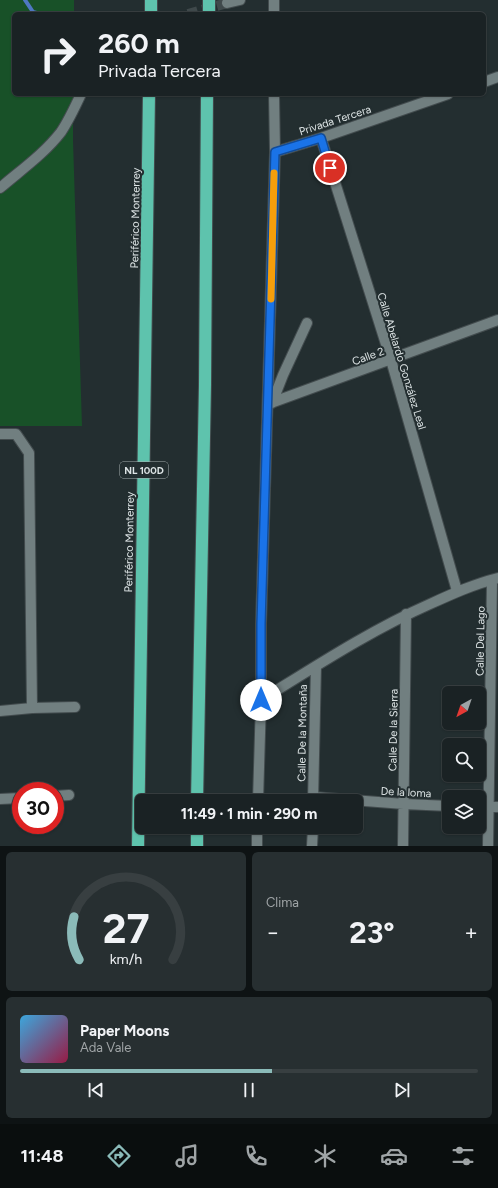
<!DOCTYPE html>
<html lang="es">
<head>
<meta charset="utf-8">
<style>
  :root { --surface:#1a2224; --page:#272f31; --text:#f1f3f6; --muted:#9fa4a6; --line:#383f41; --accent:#8bbbb9 }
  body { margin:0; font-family:Figtree,sans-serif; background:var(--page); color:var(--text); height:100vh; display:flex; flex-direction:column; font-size:15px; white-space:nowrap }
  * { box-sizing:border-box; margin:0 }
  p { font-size:13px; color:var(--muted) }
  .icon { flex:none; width:22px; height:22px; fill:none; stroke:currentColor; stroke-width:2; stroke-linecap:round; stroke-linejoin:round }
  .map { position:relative; height:846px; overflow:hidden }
  .sheet { display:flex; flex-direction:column; gap:6px; padding:6px; background:#0e1314; flex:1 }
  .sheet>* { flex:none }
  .top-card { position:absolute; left:12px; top:12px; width:474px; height:84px; border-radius:6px; box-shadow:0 1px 3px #0004,0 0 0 1px var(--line); background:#1a2224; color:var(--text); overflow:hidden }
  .needle { width:26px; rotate:220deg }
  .fabs { position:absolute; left:442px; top:686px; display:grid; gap:8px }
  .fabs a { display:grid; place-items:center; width:44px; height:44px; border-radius:6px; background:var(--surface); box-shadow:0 1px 3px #0004,0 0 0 1px var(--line); font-size:20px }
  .speed { position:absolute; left:12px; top:782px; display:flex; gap:8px; font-size:20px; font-weight:700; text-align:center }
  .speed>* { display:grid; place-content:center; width:52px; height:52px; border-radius:50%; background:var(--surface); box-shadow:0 1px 3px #0004,0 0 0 1px var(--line); line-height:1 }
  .speed .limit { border:6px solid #d22; background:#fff; color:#111 }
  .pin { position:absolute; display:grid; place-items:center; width:34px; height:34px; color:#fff; margin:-17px; border:2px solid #fff; border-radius:50%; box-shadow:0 1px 4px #0007 }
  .me { position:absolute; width:44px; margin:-22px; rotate:0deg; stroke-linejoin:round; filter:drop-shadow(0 0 3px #0008) }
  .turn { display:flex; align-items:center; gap:14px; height:84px; padding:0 20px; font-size:18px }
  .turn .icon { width:52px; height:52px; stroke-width:2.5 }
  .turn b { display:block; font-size:28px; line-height:34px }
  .big { font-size:30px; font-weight:700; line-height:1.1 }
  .sheet .tile { flex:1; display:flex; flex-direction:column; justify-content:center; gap:6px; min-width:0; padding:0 14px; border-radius:6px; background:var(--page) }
  .sheet .dial { align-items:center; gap:0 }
  .dial svg { height:104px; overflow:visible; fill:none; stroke:var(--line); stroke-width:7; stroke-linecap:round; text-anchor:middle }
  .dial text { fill:var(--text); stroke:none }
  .song { display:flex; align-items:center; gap:12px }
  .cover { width:48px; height:48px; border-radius:6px; background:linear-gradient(135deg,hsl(200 70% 55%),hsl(340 70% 35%)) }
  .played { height:4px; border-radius:2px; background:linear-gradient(90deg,var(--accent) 55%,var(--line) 55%) }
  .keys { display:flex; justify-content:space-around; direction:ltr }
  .heat { display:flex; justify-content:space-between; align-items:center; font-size:22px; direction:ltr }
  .sheet .tiles { flex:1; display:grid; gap:6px; grid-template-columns:1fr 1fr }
  .tile:last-child { grid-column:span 2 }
  .trip { position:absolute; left:135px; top:794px; width:228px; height:40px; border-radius:6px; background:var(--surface); box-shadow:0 1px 3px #0004,0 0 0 1px var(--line); font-weight:700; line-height:40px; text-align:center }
  .menu { display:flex; height:64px; justify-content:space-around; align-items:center; background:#0a0e0e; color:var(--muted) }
  .menu .icon { width:28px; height:28px }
  .menu .active { color:var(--accent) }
  .menu b { font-size:18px; color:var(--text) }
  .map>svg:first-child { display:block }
</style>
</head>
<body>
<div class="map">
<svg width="498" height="846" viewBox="0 0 498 846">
  <rect width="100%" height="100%" fill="#232e30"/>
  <!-- green -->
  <path fill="#185128" d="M0,0H74V14H14V94H73V140L82,426H0Z"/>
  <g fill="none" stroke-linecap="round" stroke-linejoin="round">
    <!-- stream -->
    <path stroke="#4f77c2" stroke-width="4" d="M25,0L33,12L40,14"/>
    <!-- minor-tunnel -->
    <path stroke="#3f494b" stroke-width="10" stroke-dasharray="10 5" stroke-linecap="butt" d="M188,14L227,3"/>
    <!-- minor casing -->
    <g stroke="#434c4e" stroke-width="12">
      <path id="minor" d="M274,0V14
        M227,3L240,0
        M484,82L498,77
        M321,138L391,360L457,591
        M275,152L321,138L448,94
        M0,188C21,170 44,154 61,132C69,120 75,107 81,94
        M272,403L283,375L307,323
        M268,404L498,320
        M0,434H16L29,453L32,708L0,711
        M261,700C316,666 371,630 430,604C452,594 474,584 498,578
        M32,708L75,707
        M55,796L69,795
        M313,797L404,804L449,806
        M0,799L21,798
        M258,801L261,700V624L275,152L274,94
        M313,801L316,666
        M479,807H498
        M257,846V827
        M312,846L313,827
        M403,846L406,614
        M488,846L492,580"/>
    </g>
    <!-- highway casing -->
    <g stroke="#434c4e" stroke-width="14">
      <path id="highway" d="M151,14V0
        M209,14V0
        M197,801L205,385L207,94
        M138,846L149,94
        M197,846V827"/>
    </g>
    <!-- minor -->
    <use href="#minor" stroke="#717f80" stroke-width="10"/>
    <!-- highway -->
    <use href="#highway" stroke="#5ec3ad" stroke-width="12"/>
  </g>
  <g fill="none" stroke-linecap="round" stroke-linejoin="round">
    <!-- route casing -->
    <g stroke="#114b97" stroke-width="10">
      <path id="route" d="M261,700V624L275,152L321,138L330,168"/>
    </g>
    <!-- route -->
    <use href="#route" stroke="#1a73e8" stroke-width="7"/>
    <!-- slow -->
    <path stroke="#f59e0b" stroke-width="7" d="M271,299L274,173"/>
  </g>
  <g text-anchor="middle" stroke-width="4" stroke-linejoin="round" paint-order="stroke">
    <!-- shield labels -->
    <rect fill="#232e30" stroke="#a6aeaf" stroke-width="1" x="120" y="462" width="48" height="16" rx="3"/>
    <g font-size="10" font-weight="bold" fill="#dee5e6">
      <text x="144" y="474">NL 100D</text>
    </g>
    <!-- street labels -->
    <g font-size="11" fill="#dee5e6" stroke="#232e30">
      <text transform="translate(335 120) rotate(-18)" y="4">Privada Tercera</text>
      <text transform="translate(135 218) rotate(-89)" y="4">Periférico Monterrey</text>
      <text transform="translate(368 356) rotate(-20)" y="4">Calle 2</text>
      <text transform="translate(402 361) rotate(73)" y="4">Calle Abelardo González Leal</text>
      <text transform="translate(129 542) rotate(-89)" y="4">Periférico Monterrey</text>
      <text transform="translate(480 641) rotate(-89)" y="4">Calle Del Lago</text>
      <text transform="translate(393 730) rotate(-89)" y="4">Calle De la Sierra</text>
      <text transform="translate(302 733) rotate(-89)" y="4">Calle De la Montaña</text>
      <text transform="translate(406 792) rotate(3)" y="4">De la loma</text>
    </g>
  </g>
</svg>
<div class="fabs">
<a><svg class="needle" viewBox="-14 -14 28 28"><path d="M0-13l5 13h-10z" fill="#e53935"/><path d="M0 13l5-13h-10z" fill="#9fa4a6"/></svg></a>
<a><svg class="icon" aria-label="search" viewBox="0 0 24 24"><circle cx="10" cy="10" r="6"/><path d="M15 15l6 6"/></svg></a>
<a><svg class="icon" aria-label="layers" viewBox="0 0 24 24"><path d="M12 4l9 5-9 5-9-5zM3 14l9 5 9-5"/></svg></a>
</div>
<div class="speed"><div class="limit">30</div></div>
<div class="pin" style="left:330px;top:168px;background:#d93025"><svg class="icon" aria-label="arrive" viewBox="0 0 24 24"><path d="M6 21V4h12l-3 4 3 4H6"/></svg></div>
<svg class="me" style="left:261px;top:700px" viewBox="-20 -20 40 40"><circle r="19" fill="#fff"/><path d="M0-13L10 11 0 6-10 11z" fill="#1a73e8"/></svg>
<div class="trip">11:49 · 1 min · 290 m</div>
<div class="top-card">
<div class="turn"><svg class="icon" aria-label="right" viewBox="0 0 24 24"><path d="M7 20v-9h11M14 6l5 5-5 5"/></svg><div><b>260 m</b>Privada Tercera</div></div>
</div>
</div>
<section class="sheet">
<div class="tiles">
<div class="tile dial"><svg viewBox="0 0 100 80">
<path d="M14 69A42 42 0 1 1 86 69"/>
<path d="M14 69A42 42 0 0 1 10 36" stroke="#8bbbb9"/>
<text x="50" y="56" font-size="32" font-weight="700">27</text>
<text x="50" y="72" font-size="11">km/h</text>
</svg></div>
<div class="tile"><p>Clima</p>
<div class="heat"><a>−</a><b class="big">23°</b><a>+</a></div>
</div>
<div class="tile">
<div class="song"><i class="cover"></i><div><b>Paper Moons</b><p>Ada Vale</p></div></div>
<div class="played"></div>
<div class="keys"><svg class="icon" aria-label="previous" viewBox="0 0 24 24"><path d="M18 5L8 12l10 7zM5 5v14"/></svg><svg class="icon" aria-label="pause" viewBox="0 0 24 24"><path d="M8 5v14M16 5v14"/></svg><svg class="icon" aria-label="next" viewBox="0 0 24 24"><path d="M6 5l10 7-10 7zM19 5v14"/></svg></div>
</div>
</div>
</section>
<nav class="menu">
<b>11:48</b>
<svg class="icon active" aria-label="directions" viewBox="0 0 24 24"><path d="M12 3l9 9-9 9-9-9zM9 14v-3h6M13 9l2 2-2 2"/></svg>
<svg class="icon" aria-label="music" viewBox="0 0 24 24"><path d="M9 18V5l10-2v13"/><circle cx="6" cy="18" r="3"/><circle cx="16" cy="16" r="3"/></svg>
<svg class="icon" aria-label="phone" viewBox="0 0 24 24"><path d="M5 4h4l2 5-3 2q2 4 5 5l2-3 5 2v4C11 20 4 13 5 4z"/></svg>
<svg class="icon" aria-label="climate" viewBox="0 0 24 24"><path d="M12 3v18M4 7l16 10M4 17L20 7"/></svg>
<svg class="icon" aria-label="car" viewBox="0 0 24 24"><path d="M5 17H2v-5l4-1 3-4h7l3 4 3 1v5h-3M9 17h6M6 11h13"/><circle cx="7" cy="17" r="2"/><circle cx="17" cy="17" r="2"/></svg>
<svg class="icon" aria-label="filters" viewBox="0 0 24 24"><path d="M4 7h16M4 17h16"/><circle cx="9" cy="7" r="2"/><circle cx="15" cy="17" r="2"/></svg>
</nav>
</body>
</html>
